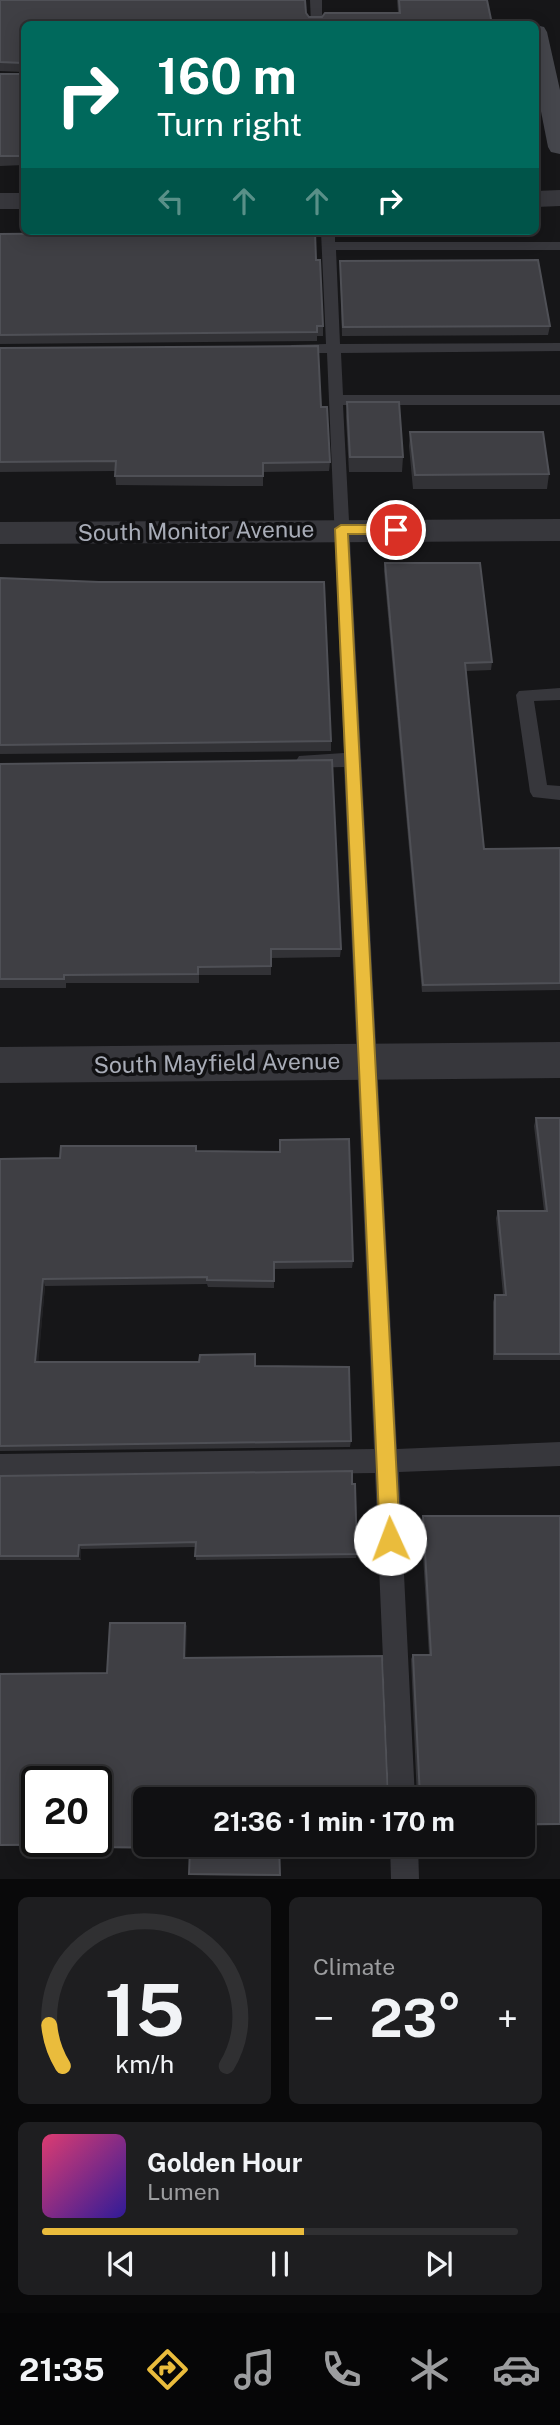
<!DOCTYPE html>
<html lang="en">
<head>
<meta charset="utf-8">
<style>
  :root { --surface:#101012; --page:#1e1e20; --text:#f1f3f6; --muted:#9c9d9f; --line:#303032; --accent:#eabc3c }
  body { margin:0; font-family:"Public Sans",sans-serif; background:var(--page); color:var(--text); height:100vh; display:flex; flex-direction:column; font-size:26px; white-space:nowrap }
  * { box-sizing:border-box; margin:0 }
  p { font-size:23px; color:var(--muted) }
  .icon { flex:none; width:38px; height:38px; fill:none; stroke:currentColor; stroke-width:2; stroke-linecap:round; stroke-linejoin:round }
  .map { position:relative; height:1879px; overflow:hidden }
  .panel { display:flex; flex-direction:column; gap:18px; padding:18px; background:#09090a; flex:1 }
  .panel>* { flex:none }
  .guide { position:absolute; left:21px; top:21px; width:518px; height:214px; border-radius:10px; box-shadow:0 4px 18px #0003,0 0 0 2px var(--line); background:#00695c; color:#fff; overflow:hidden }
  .speed { position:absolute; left:21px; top:1766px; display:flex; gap:14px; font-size:35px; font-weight:700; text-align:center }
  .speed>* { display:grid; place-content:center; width:91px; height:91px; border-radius:50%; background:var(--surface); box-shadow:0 4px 18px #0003,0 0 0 2px var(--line); line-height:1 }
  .speed .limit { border:4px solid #111; border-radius:10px; background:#fff; color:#111 }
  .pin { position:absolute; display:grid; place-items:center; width:60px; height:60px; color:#fff; margin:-30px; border:4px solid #fff; border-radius:50%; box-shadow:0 2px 7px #0007 }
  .me { position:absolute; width:77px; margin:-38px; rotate:358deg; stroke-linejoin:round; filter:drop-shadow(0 0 5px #0008) }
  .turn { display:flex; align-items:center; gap:24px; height:147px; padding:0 21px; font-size:32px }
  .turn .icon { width:91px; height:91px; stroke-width:2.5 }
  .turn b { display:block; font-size:49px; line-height:60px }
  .lanes { display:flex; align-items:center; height:66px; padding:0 21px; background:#0003; justify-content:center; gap:35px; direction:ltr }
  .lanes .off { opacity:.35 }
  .big { font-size:52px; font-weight:700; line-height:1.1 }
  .panel .card { flex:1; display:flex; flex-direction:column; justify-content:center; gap:10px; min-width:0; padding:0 24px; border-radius:10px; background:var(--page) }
  .panel .dial { align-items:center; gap:0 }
  .dial svg { height:182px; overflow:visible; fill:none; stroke:var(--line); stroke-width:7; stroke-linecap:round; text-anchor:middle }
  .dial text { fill:var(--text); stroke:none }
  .song { display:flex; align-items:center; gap:21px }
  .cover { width:84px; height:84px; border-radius:10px; background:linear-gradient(135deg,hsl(340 70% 55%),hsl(250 70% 35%)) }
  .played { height:7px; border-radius:4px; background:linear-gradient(90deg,var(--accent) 55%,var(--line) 55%) }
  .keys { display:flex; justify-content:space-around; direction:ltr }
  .heat { display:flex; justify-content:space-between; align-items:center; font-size:38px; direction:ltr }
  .panel .tiles { flex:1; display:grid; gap:18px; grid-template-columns:1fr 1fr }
  .card:last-child { grid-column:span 2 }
  .trip { position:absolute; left:133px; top:1787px; width:402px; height:70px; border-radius:10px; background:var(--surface); box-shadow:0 4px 18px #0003,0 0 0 2px var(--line); font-weight:700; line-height:70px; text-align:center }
  .tab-bar { display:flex; height:112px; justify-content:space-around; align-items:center; background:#060607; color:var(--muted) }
  .tab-bar .icon { width:49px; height:49px }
  .tab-bar .on { color:var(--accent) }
  .tab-bar b { font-size:32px; color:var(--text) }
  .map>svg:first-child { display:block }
</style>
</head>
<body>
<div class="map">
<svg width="560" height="1879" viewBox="0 0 560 1879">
  <rect width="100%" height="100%" fill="#161618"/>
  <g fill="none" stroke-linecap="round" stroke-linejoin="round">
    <!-- lane -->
    <path fill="#37373c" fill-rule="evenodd" d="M310,0H322V24H311Z
      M321,231H335V242H560V250H336L340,344L560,343V351L341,353L343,395H560V405H343L397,1449L560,1442V1466L399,1472L415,1799H389L375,1473L0,1478V1454L374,1449L344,767L305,768L299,766L296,761L299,756L344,753L327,353H292L285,349L292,345L326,344Z
      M560,688V700L534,701L547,785L560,786V800L533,797L530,792L516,695L519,691Z
      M390,1844H418L419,1879H391Z"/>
    <!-- street -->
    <path fill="#37373c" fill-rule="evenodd" d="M560,190V206L536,207V191Z
      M0,193H24V209H0Z
      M560,519V541L0,544V522Z
      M560,1042V1078L0,1083V1047Z"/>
    <!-- secondary -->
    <path fill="#45464c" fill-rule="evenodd" d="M536,25L544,27L547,32L560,90V154L551,152L548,147L536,86Z"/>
  </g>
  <!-- wall -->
  <path fill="#323236" d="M0,0L306,13L309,17H322L398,13L397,0H487L492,24H24V165L0,166V74H23V72L0,71Z
    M0,233L316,260L323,326V336H317V341L0,344Z
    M340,261L550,326L548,335L342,336Z
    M0,348L321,407L330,462L329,471L263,472V486H227L116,485L115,471L0,472Z
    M347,402L403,457L402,472H349L346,417Z
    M410,432L549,474L547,489H413L409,446Z
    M385,563L492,662L491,670L466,671L484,849L560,848V990L422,992L384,571Z
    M0,578L331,741V751L0,754Z
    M0,764L341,949L340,957L271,958V975H199V983H66V988H0Z
    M536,1118H560V1360H493V1302L495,1295H503L496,1218L498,1211H544L534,1126Z
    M196,1146L197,1151L353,1261L352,1268L274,1269V1288L208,1287L207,1284L45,1286L38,1362L255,1366L351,1441L350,1447L0,1451V1159L60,1158Z
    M0,1476L357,1554L356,1558L196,1560L195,1547L81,1549V1560H0V1564Z
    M423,1516H560V1825L523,1826V1799H417L411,1659L413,1655H429L421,1522Z
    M185,1623L187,1627L145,1799L279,1844L280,1876L191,1875L189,1874L190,1849L100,1848L97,1846H0V1674L107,1673Z"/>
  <!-- shaded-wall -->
  <path fill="#212124" d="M43,1279L45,1286L38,1368L35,1362Z
    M79,1545L81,1549V1560L78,1556Z
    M185,1623L187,1627L186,1662L184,1658Z"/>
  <!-- building -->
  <path fill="#3f3f44" stroke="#4f5056" stroke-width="2" fill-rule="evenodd" d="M0,0H305L306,13L309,17H322L325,13H400L399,0H487L492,24H24V65L23,63L0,62Z
    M24,68V156H0V74H23Z
    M315,231L316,260H320L323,326H317V332L0,335V234Z
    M538,260L550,326L343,327L340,261Z
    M318,346L321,407H327L330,462L263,463V476H115L116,461L0,462V348Z
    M347,402H399L403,457H350Z
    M410,432H543L549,474L415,475Z
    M385,563H480L492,662L465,663L484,849L560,848V983L423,985Z
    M0,578L99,582H324L331,741L0,745Z
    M332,760L341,949H271V966L198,967V974L64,975V979H0V764Z
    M536,1118H560V1354H495V1295H506L498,1211H547Z
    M349,1139L353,1261L274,1262V1281L207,1280V1277L43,1279L35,1362H199L200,1355L255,1354V1366L349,1367L351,1441L0,1446V1159L60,1158L61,1146H196V1151L280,1152V1140Z
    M352,1471V1484H355L357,1554L195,1556L196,1542L79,1545L78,1556H0V1476Z
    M423,1516H560V1824H523V1799H418L420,1797L413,1655H431Z
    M110,1623H185L184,1658L382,1656L388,1797L390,1799H145V1844H279L280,1875L189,1874L190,1848L97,1847L98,1844L0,1845V1674L107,1673ZM37,1782H96V1841H37Z"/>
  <!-- route -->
  <path fill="#eabc3c" stroke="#987a27" stroke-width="2" d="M341,525H396L403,530L396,534H348L400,1539L397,1546L390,1549L383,1546L380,1539L335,529Z"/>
  <g text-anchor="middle" stroke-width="7" stroke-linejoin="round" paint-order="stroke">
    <!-- street labels -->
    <g font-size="23" fill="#a8acb7" stroke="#111113">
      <text transform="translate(196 531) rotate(-1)" y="8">South Monitor Avenue</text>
      <text transform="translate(217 1063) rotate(-1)" y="8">South Mayfield Avenue</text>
    </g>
  </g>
</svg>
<div class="speed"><div class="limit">20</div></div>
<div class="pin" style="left:396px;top:530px;background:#d93025"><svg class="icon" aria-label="arrive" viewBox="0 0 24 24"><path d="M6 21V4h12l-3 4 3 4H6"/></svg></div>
<svg class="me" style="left:390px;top:1539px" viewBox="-20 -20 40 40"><circle r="19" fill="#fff"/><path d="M0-13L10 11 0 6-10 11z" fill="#eabc3c"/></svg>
<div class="trip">21:36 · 1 min · 170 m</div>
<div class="guide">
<div class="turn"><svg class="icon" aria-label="right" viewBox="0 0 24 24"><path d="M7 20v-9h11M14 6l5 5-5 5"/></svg><div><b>160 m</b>Turn right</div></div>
<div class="lanes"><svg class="icon off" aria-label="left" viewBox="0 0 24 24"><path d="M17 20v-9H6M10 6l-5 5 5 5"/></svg><svg class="icon off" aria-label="ahead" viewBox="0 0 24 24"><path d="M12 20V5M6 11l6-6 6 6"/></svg><svg class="icon off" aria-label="ahead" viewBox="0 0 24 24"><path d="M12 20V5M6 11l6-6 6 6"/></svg><svg class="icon" aria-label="right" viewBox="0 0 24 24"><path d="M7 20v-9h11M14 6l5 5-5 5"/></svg></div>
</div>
</div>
<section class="panel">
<div class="tiles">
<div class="card dial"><svg viewBox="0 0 100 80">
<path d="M14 69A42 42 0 1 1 86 69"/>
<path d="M14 69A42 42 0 0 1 8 51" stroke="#eabc3c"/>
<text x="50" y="56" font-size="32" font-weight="700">15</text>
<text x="50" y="72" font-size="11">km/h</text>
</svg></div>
<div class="card"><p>Climate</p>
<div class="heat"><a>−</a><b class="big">23°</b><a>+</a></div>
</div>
<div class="card">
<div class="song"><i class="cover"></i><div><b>Golden Hour</b><p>Lumen</p></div></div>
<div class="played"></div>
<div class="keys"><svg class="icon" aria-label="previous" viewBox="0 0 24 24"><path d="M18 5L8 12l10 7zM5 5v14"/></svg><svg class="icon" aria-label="pause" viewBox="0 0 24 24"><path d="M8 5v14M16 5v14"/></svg><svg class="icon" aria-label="next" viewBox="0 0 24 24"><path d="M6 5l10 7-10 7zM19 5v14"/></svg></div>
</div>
</div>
</section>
<nav class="tab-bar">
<b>21:35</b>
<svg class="icon on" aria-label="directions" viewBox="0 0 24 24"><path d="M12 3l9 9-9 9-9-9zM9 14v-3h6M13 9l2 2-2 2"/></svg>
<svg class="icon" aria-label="music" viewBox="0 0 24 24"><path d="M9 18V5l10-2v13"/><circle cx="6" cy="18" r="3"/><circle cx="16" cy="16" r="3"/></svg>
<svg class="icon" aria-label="phone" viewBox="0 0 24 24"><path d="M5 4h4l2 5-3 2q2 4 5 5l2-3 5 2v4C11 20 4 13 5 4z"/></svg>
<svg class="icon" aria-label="climate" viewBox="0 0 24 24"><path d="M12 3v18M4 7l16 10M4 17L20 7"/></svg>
<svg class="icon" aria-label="car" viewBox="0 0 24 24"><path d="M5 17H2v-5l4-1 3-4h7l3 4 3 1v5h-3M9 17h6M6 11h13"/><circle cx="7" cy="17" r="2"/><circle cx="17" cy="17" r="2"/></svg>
</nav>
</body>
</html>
